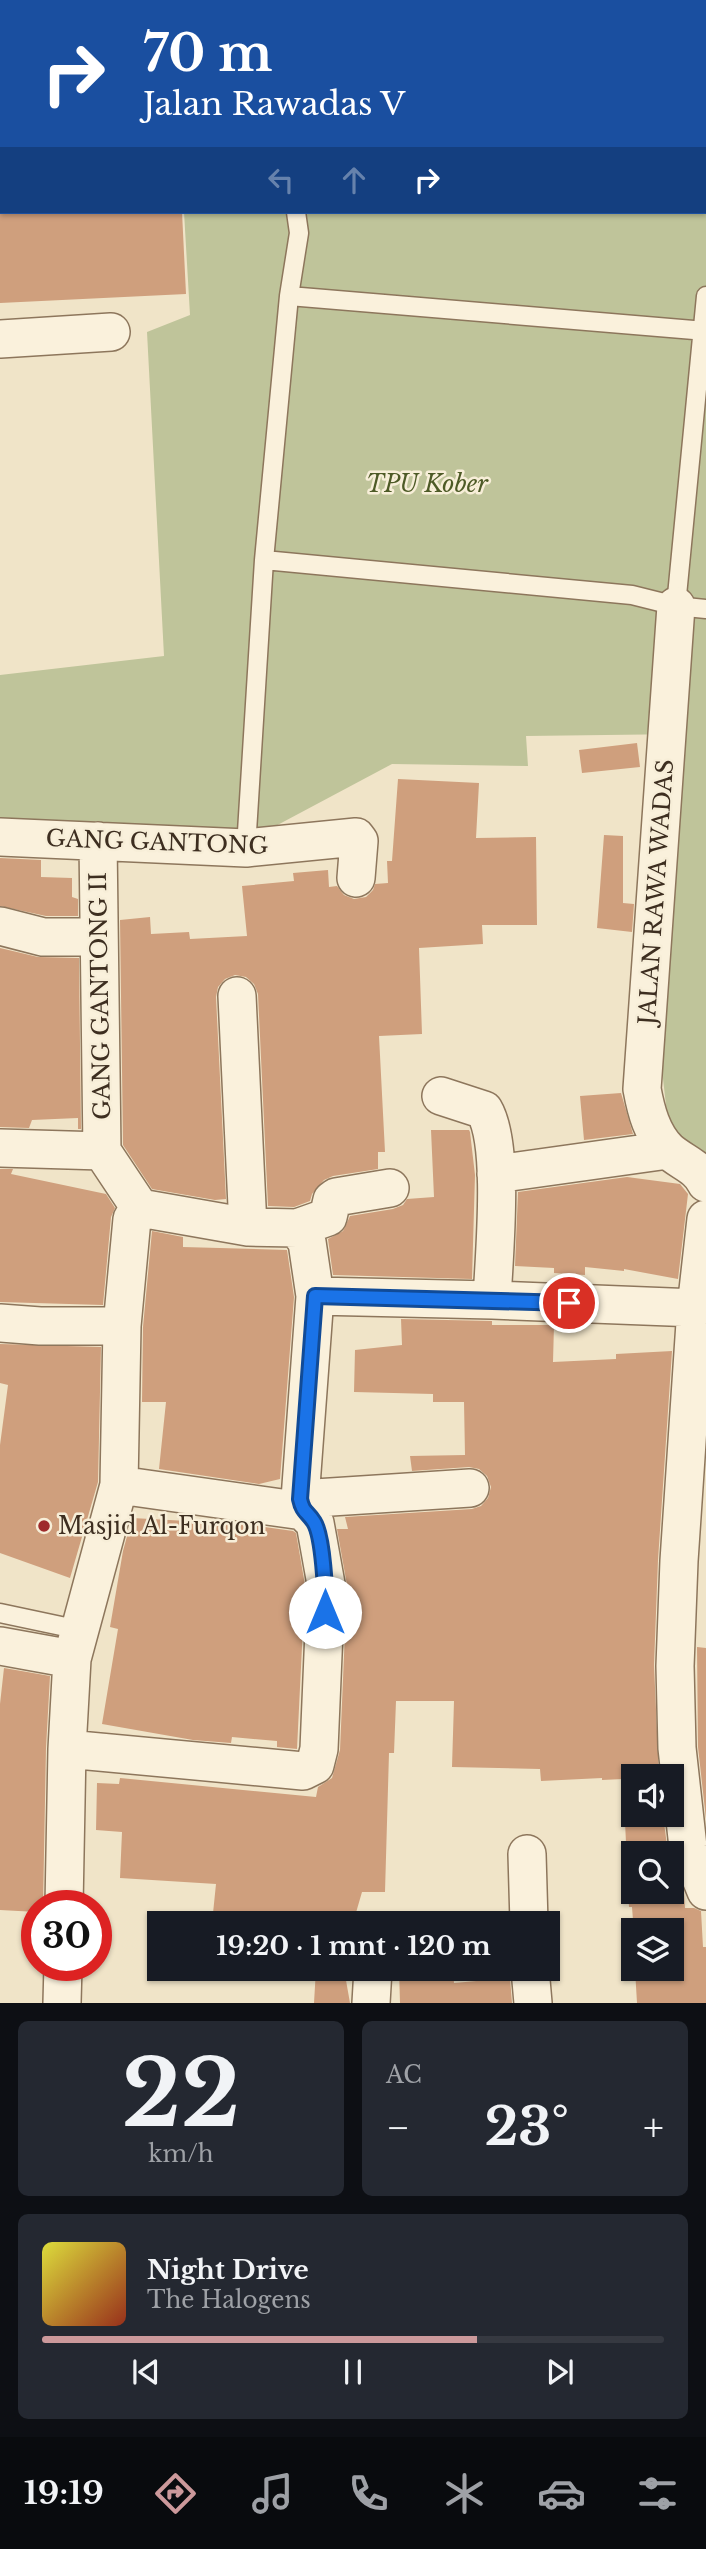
<!DOCTYPE html>
<html lang="id">
<head>
<meta charset="utf-8">
<style>
  :root { --surface:#171b24; --page:#242831; --text:#f1f3f6; --muted:#9ea1a6; --line:#363941; --accent:#cc999b }
  body { margin:0; font-family:"Libre Baskerville",serif; background:var(--page); color:var(--text); height:100vh; display:flex; flex-direction:column; font-size:26px; white-space:nowrap }
  * { box-sizing:border-box; margin:0 }
  p { font-size:23px; color:var(--muted) }
  .icon { flex:none; width:38px; height:38px; fill:none; stroke:currentColor; stroke-width:2; stroke-linecap:round; stroke-linejoin:round }
  .map { position:relative; height:2003px; overflow:hidden }
  .drawer { display:flex; flex-direction:column; gap:18px; padding:18px; background:#0d0f14; flex:1 }
  .drawer>* { flex:none }
  .banner { position:absolute; left:0px; top:0px; width:707px; height:214px; box-shadow:0 2px 5px #0004; background:#1a4fa0; color:#fff; overflow:hidden }
  .controls { position:absolute; left:621px; top:1764px; display:grid; gap:14px }
  .controls a { display:grid; place-items:center; width:63px; height:63px; border-radius:0px; background:var(--surface); box-shadow:0 2px 5px #0004; font-size:35px }
  .speed { position:absolute; left:21px; top:1890px; display:flex; gap:14px; font-size:35px; font-weight:700; text-align:center }
  .speed>* { display:grid; place-content:center; width:91px; height:91px; border-radius:50%; background:var(--surface); box-shadow:0 2px 5px #0004; line-height:1 }
  .speed .limit { border:10px solid #d22; background:#fff; color:#111 }
  .pin { position:absolute; display:grid; place-items:center; width:60px; height:60px; color:#fff; margin:-30px; border:4px solid #fff; border-radius:50%; box-shadow:0 2px 7px #0007 }
  .me { position:absolute; width:77px; margin:-38px; rotate:0deg; stroke-linejoin:round; filter:drop-shadow(0 0 5px #0008) }
  .turn { display:flex; align-items:center; gap:24px; height:147px; padding:0 28px; font-size:32px }
  .turn .icon { width:91px; height:91px; stroke-width:2.5 }
  .turn b { display:block; font-size:49px; line-height:60px }
  .lanes { display:flex; align-items:center; height:66px; padding:0 28px; background:#0003; justify-content:center; gap:35px; direction:ltr }
  .lanes .off { opacity:.35 }
  .big { font-size:52px; font-weight:800; line-height:1.1 }
  .drawer .card { flex:1; display:flex; flex-direction:column; justify-content:center; gap:10px; min-width:0; padding:0 24px; border-radius:10px; background:var(--page) }
  .drawer .dial { align-items:center; gap:0 }
  .dial b { font-size:91px; line-height:1 }
  .song { display:flex; align-items:center; gap:21px }
  .cover { width:84px; height:84px; border-radius:10px; background:linear-gradient(135deg,hsl(60 70% 55%),hsl(10 70% 35%)) }
  .played { height:7px; border-radius:4px; background:linear-gradient(90deg,var(--accent) 70%,var(--line) 70%) }
  .keys { display:flex; justify-content:space-around; direction:ltr }
  .heat { display:flex; justify-content:space-between; align-items:center; font-size:38px; direction:ltr }
  .drawer .tiles { flex:1; display:grid; gap:18px; grid-template-columns:1fr 1fr }
  .card:last-child { grid-column:span 2 }
  .trip { position:absolute; left:147px; top:1911px; width:413px; height:70px; border-radius:0px; background:var(--surface); box-shadow:0 2px 5px #0004; font-weight:800; line-height:70px; text-align:center }
  .dock { display:flex; height:112px; justify-content:space-around; align-items:center; background:#090b0e; color:var(--muted) }
  .dock .icon { width:49px; height:49px }
  .dock .current { color:var(--accent) }
  .dock b { font-size:32px; color:var(--text) }
  .map>svg:first-child { display:block }
</style>
</head>
<body>
<div class="map">
<svg width="706" height="2003" viewBox="0 0 706 2003">
  <rect width="100%" height="100%" fill="#f0e4c8"/>
  <!-- cemetery -->
  <path fill="#bfc49a" d="M706,65V1161L670,1140L654,1000L685,734L526,736L528,766L392,764L204,864L0,851V675L164,656L147,332L190,315L184,212H705Z"/>
  <!-- building -->
  <path fill="#cf9f7d" d="M0,212H182L186,294L0,303Z
    M637,743L640,767L582,773L579,750Z
    M398,779L479,783L476,838L536,837L537,925H482L483,944L419,948L422,1034L379,1036L385,1152H378V1169L333,1176L324,1180L312,1194L310,1201L294,1207L268,1206L258,994L254,984L246,977L235,975L225,979L218,987L216,997L226,1199L215,1200L152,1189L123,1145L120,920L150,917L151,934L189,932L190,939L247,936L242,886L294,881L293,873L328,870L329,887L337,886L344,895L354,899L366,897L373,890L375,884L388,883L387,861H392Z
    M604,835L623,836V903L634,904L632,932L597,928Z
    M0,858L41,860V877L72,878V897L78,899V916H46L0,906Z
    M0,948L38,957L79,958L81,1129H78V1118L32,1120L29,1128L0,1127Z
    M621,1093L633,1134L584,1140L580,1096Z
    M431,1130H469L470,1132L475,1175L472,1279L333,1275L328,1239L343,1231L350,1216L393,1209L403,1205L407,1199L434,1197Z
    M0,1169H13L11,1174L106,1194L115,1208L111,1217L103,1305L0,1302Z
    M627,1177L680,1184L688,1194L678,1279L624,1269V1271L585,1267V1275L554,1273V1268L515,1266L518,1192Z
    M152,1231L183,1237V1247L287,1250L294,1297L280,1479L259,1484L159,1469L166,1402H142L143,1327Z
    M401,1319L492,1321V1325H554L553,1362L616,1359V1354L672,1351L658,1560L654,1665L659,1776H634V1815H663L668,1853H634V1892H672V1863L684,1894L685,1908H694L701,1911L703,1947H706V2003H637L635,1969H672V1930H634V1934L632,1907H629L623,1779L602,1780V1778L541,1781L540,1769L452,1767L454,1701H396L394,1753H389L385,1892H362L353,1923H212L216,1884L120,1878L122,1832L96,1830L97,1783L119,1784L120,1778L316,1797L318,1787L332,1778L340,1750L347,1585L337,1529H348L345,1517L472,1509L481,1506L488,1498L491,1487L487,1476L479,1469L469,1467L412,1471L410,1456L465,1455L464,1402H433V1394L354,1392L355,1350L402,1345Z
    M0,1344L101,1347L98,1482L70,1578L0,1553V1445L8,1385L0,1383Z
    M132,1518L244,1524L293,1531L296,1533L305,1585L297,1749L277,1747V1741L232,1737L231,1743L193,1740L102,1724L118,1629L110,1627L123,1551Z
    M697,1647L706,1648V1819L698,1747Z
    M4,1668L50,1676L46,1748L43,1906H37V1912L0,1910V1704Z
    M316,1969H344L350,2003H314Z
    M399,1969H453L454,1983L510,1978L512,2003H400Z"/>
  <g fill="none" stroke-linecap="round" stroke-linejoin="round">
    <!-- service casing -->
    <g stroke="#8d765c" stroke-width="21">
      <path id="service" d="M289,296L706,331
        M264,560L632,595L676,606L706,609
        M676,606L706,296
        M246,848L264,560L289,296L299,233L296,212
        M0,1613L80,1630"/>
    </g>
    <!-- minor casing -->
    <g stroke="#8d765c" stroke-width="40">
      <path id="minor" d="M193,0L194,2
        M0,339L111,332
        M676,606L642,1089C646,1111 652,1134 668,1150C681,1162 698,1166 706,1183
        M0,837L246,848L356,837L359,841L356,878
        M98,841L102,1151
        M0,926L43,937H99
        M237,996L248,1227
        M441,1096L484,1110C505,1145 494,1255 492,1300
        M0,1148L102,1151
        M102,1151L140,1208
        M496,1174L668,1150
        M140,1208L248,1227L297,1228L307,1242L315,1296L492,1300L696,1308
        M706,1219L696,1308L679,1561L675,1666L677,1748L688,1847L706,1891
        M297,1228L328,1217L332,1200L336,1197L390,1188
        M0,1323L40,1326H122
        M119,1485L303,1511
        M300,1499L470,1488
        M0,1646L72,1659
        M67,1749L303,1771L315,1765L319,1749L326,1584L315,1523L303,1511L300,1499L315,1296
        M527,1854L529,1923
        M64,1906L67,1749L72,1659L119,1485L122,1326L132,1219L140,1208
        M530,1969L533,2003
        M62,2003L63,1965
        M371,2003L373,1969"/>
    </g>
    <!-- service -->
    <use href="#service" stroke="#faf1dc" stroke-width="18"/>
    <!-- minor -->
    <use href="#minor" stroke="#faf1dc" stroke-width="37"/>
  </g>
  <g fill="none" stroke-linecap="round" stroke-linejoin="round">
    <!-- route casing -->
    <g stroke="#114b97" stroke-width="18">
      <path id="route" d="M325,1612C326,1594 323,1536 314,1522C307,1511 303,1513 300,1499L315,1296L569,1303"/>
    </g>
    <!-- route -->
    <use href="#route" stroke="#1a73e8" stroke-width="12"/>
  </g>
  <!-- markers -->
  <circle fill="#9e2a2b" stroke="#f7eed8" stroke-width="2.5" cx="44" cy="1526" r="7"/>
  <g text-anchor="middle" stroke-width="5" stroke-linejoin="round" paint-order="stroke">
    <!-- park labels -->
    <g font-size="23" font-style="italic" fill="#4d5a26" stroke="#f7eed8">
      <text x="427" y="492">TPU Kober</text>
    </g>
    <!-- street labels -->
    <g font-size="23" fill="#3d2e20" stroke="#f7eed8">
      <text transform="translate(157 842) rotate(2)" y="8">GANG GANTONG</text>
      <text transform="translate(656 892) rotate(-86)" y="8">JALAN RAWA WADAS</text>
      <text transform="translate(100 996) rotate(-91)" y="8">GANG GANTONG II</text>
    </g>
    <!-- poi labels -->
    <g font-size="23" fill="#3d2e20" stroke="#f7eed8" text-anchor="start">
      <text x="58" y="1534">Masjid Al-Furqon</text>
    </g>
  </g>
</svg>
<div class="controls">
<a><svg class="icon" aria-label="sound" viewBox="0 0 24 24"><path d="M4 9h4l5-4v14l-5-4H4zM17 9q2 3 0 6"/></svg></a>
<a><svg class="icon" aria-label="search" viewBox="0 0 24 24"><circle cx="10" cy="10" r="6"/><path d="M15 15l6 6"/></svg></a>
<a><svg class="icon" aria-label="layers" viewBox="0 0 24 24"><path d="M12 4l9 5-9 5-9-5zM3 14l9 5 9-5"/></svg></a>
</div>
<div class="speed"><div class="limit">30</div></div>
<div class="pin" style="left:569px;top:1303px;background:#d93025"><svg class="icon" aria-label="arrive" viewBox="0 0 24 24"><path d="M6 21V4h12l-3 4 3 4H6"/></svg></div>
<svg class="me" style="left:325px;top:1612px" viewBox="-20 -20 40 40"><circle r="19" fill="#fff"/><path d="M0-13L10 11 0 6-10 11z" fill="#1a73e8"/></svg>
<div class="trip">19:20 · 1 mnt · 120 m</div>
<div class="banner">
<div class="turn"><svg class="icon" aria-label="right" viewBox="0 0 24 24"><path d="M7 20v-9h11M14 6l5 5-5 5"/></svg><div><b>70 m</b>Jalan Rawadas V</div></div>
<div class="lanes"><svg class="icon off" aria-label="left" viewBox="0 0 24 24"><path d="M17 20v-9H6M10 6l-5 5 5 5"/></svg><svg class="icon off" aria-label="ahead" viewBox="0 0 24 24"><path d="M12 20V5M6 11l6-6 6 6"/></svg><svg class="icon" aria-label="right" viewBox="0 0 24 24"><path d="M7 20v-9h11M14 6l5 5-5 5"/></svg></div>
</div>
</div>
<section class="drawer">
<div class="tiles">
<div class="card dial"><b>22</b><p>km/h</p></div>
<div class="card"><p>AC</p>
<div class="heat"><a>−</a><b class="big">23°</b><a>+</a></div>
</div>
<div class="card">
<div class="song"><i class="cover"></i><div><b>Night Drive</b><p>The Halogens</p></div></div>
<div class="played"></div>
<div class="keys"><svg class="icon" aria-label="previous" viewBox="0 0 24 24"><path d="M18 5L8 12l10 7zM5 5v14"/></svg><svg class="icon" aria-label="pause" viewBox="0 0 24 24"><path d="M8 5v14M16 5v14"/></svg><svg class="icon" aria-label="next" viewBox="0 0 24 24"><path d="M6 5l10 7-10 7zM19 5v14"/></svg></div>
</div>
</div>
</section>
<nav class="dock">
<b>19:19</b>
<svg class="icon current" aria-label="directions" viewBox="0 0 24 24"><path d="M12 3l9 9-9 9-9-9zM9 14v-3h6M13 9l2 2-2 2"/></svg>
<svg class="icon" aria-label="music" viewBox="0 0 24 24"><path d="M9 18V5l10-2v13"/><circle cx="6" cy="18" r="3"/><circle cx="16" cy="16" r="3"/></svg>
<svg class="icon" aria-label="phone" viewBox="0 0 24 24"><path d="M5 4h4l2 5-3 2q2 4 5 5l2-3 5 2v4C11 20 4 13 5 4z"/></svg>
<svg class="icon" aria-label="climate" viewBox="0 0 24 24"><path d="M12 3v18M4 7l16 10M4 17L20 7"/></svg>
<svg class="icon" aria-label="car" viewBox="0 0 24 24"><path d="M5 17H2v-5l4-1 3-4h7l3 4 3 1v5h-3M9 17h6M6 11h13"/><circle cx="7" cy="17" r="2"/><circle cx="17" cy="17" r="2"/></svg>
<svg class="icon" aria-label="filters" viewBox="0 0 24 24"><path d="M4 7h16M4 17h16"/><circle cx="9" cy="7" r="2"/><circle cx="15" cy="17" r="2"/></svg>
</nav>
</body>
</html>
